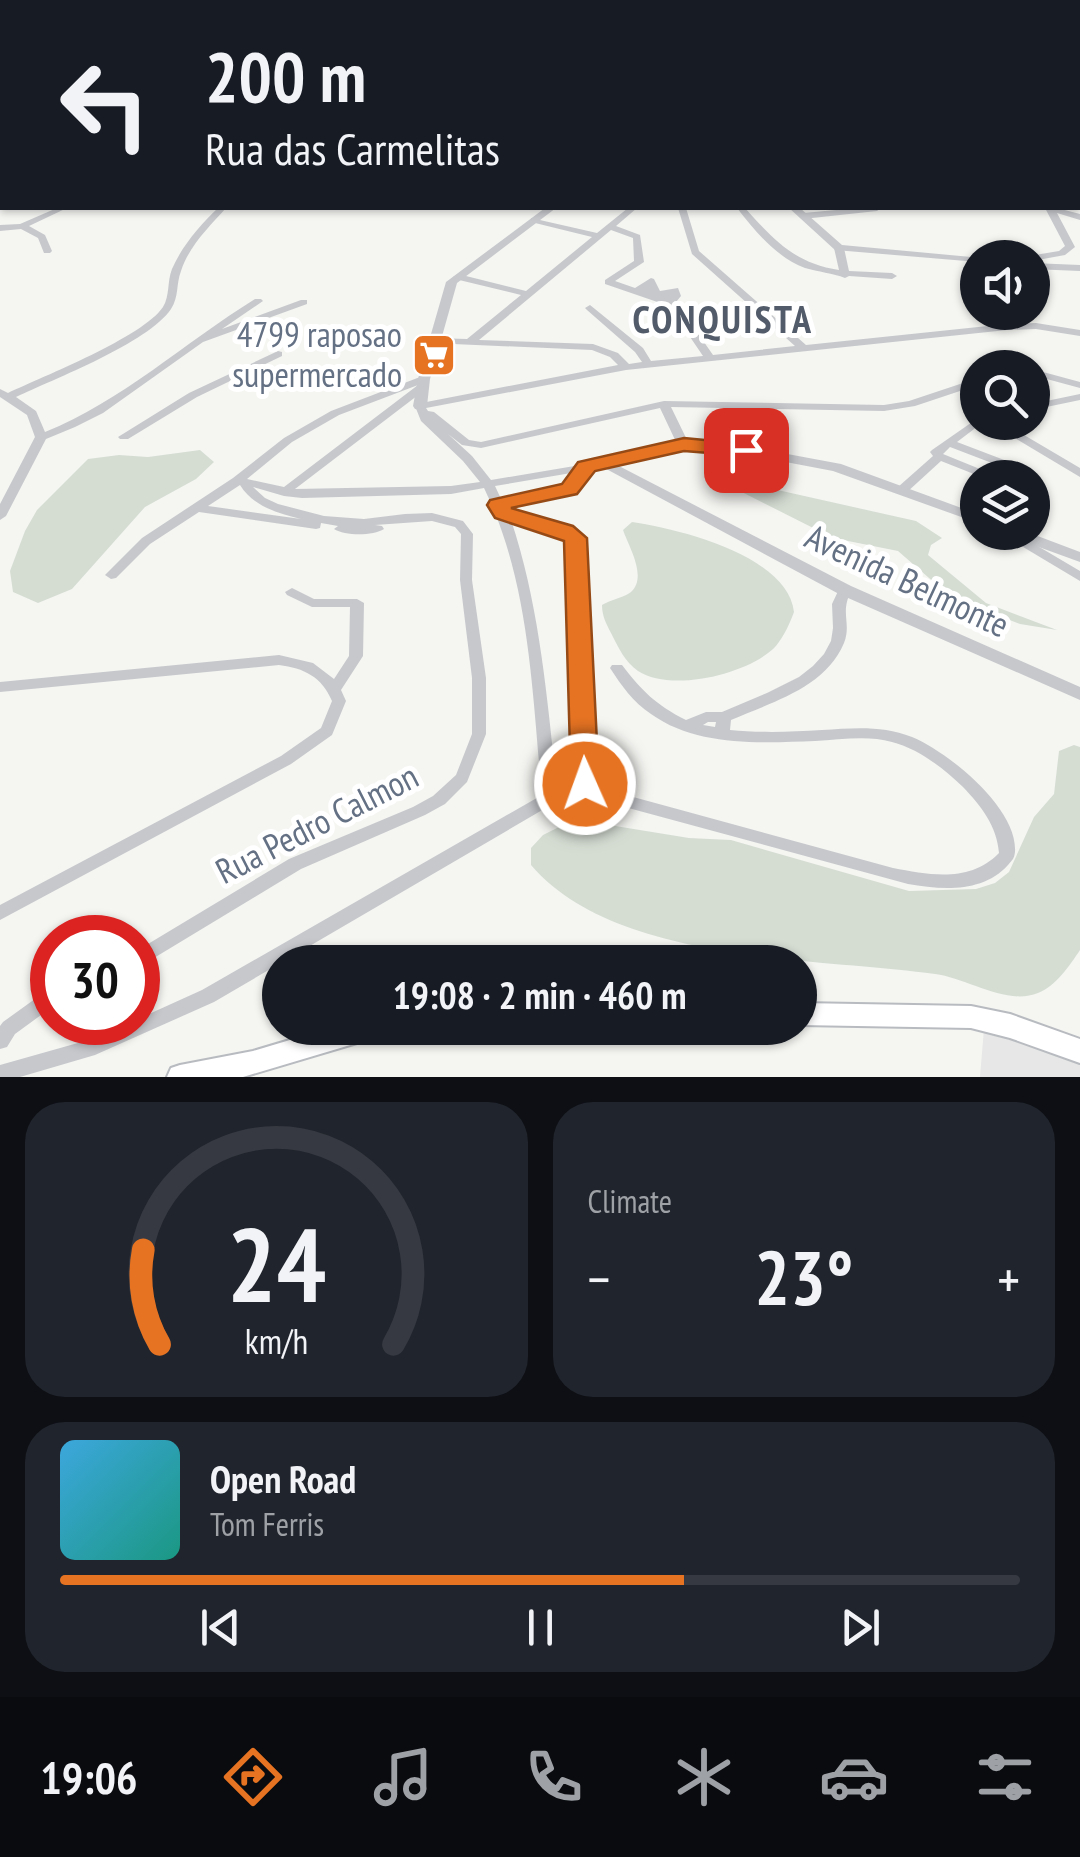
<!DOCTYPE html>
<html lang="en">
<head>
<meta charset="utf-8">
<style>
  :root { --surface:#171b24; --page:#20242c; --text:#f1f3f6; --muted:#9ea1a6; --line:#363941; --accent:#e67322 }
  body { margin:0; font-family:"PT Sans Narrow",sans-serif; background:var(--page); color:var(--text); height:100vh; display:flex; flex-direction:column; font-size:38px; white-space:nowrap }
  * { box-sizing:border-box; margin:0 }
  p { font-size:32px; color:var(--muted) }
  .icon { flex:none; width:55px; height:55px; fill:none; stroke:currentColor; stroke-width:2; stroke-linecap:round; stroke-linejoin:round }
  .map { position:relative; height:1077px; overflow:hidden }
  .drawer { display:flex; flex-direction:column; gap:25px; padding:25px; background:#0d0f14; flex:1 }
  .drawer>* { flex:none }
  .guide { position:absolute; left:0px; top:0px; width:1080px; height:210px; box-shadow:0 2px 8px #0004; background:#171b24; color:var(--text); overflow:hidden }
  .controls { position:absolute; left:960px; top:240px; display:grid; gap:20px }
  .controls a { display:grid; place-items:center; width:90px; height:90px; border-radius:50%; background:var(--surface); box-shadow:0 2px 8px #0004; font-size:50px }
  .speed { position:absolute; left:30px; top:915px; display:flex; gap:20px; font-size:50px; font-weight:700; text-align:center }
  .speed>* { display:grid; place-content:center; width:130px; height:130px; border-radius:50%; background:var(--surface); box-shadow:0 2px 8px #0004; line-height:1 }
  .speed .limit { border:15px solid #d22; background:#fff; color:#111 }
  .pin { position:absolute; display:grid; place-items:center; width:85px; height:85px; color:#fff; margin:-42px; border-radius:20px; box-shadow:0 5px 15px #0006 }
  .me { position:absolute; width:110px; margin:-55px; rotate:358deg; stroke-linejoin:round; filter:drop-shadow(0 0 8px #0008) }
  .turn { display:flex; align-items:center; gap:35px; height:210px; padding:0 40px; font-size:45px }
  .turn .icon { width:130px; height:130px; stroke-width:2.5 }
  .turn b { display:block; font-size:70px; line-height:85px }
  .big { font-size:75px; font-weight:800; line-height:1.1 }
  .drawer .card { flex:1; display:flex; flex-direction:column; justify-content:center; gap:15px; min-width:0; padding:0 35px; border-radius:40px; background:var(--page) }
  .drawer .dial { align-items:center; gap:0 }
  .dial svg { height:260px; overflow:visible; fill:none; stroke:var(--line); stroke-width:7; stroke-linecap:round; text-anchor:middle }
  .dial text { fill:var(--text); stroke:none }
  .song { display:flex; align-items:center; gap:30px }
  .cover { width:120px; height:120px; border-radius:15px; background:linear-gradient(135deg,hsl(200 70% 55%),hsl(170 70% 35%)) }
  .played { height:10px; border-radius:5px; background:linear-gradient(90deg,var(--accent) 65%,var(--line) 65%) }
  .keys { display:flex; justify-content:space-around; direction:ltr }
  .heat { display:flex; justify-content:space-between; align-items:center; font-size:55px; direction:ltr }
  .drawer .tiles { flex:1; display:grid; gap:25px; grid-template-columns:1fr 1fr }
  .card:last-child { grid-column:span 2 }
  .trip { position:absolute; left:262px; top:945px; width:555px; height:100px; border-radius:50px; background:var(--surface); box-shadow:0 2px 8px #0004; font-weight:800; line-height:100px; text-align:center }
  .dock { display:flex; height:160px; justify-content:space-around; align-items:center; background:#090b0e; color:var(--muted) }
  .dock .icon { width:70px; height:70px }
  .dock .current { color:var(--accent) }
  .dock b { font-size:45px; color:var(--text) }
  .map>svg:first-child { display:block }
</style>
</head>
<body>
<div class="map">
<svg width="1080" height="1077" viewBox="0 0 1080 1077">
  <rect width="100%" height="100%" fill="#f5f6f2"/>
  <!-- built -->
  <path fill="#e6e7e6" d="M984,1029L1080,1058V1077H980Z"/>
  <!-- green -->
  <path fill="#d5ddd3" d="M200,450L214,462L196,479L145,507L72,589L38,603L13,592L10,571L25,531L37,510L88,459L119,455L148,457Z
    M725,472L755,485L916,521L942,538L931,545L928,555L986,603L1057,630L1020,624L952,598L898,551L833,538L716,479Z
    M632,522C680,529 788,556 794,612C790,623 784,636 776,646C750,674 671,693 638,671C625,662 618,647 611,633C606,623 602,616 602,605C610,600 625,597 631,592C648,577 628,545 623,530Z
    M1074,745L1080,747V950C1070,965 1056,986 1038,993C1007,1006 967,978 935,974C815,957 616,964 531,865V848L543,835L561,826L603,824L689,838L731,840L909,891L976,889L995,883L1009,872L1034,817L1054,794L1059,751Z"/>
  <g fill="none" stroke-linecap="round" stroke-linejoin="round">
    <!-- stream -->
    <path stroke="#c1c8cf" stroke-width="2.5" d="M974,1L1043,2"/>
    <!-- secondary casing -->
    <g stroke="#b8bbc0" stroke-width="4">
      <path id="secondary" d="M800,1003L971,1006L1010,1014L1080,1039V1063L1010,1038L971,1028L800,1025Z
        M330,1028H380L376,1036L367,1040L243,1077H167L171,1068L180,1065L253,1051Z"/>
    </g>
    <!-- primary casing -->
    <g stroke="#b6b9be" stroke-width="5">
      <path id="primary" d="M418,0H438L439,2H421Z
        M1048,0H1080V4L1051,2Z
        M1078,145L1080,146V154L1078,153Z"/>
    </g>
    <!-- minor -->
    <path fill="#c6c8cc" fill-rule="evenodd" d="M193,0H199L198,2H192Z
      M545,0H551L550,2H544Z
      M711,0H718L715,2H709Z
      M733,0H748L752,2H740Z
      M796,0H812L816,2H804Z
      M1078,35H1080V39H1078Z
      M1078,87H1080V92H1078Z
      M1078,131H1080V136H1078Z
      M0,160H2V166H0Z
      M1078,172H1080V177H1078Z
      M1080,195V202H1078V196Z
      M57,208H67L29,226L45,235L52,251L50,253H44L38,238L21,229L0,231V225L20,224Z
      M218,208H226C209,227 189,246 181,271C176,284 179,297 171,309C148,343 54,379 16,397L36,411L45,432C122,401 184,343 255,299H261L263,301L222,329L301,300H307V304L203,342L103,413L75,427L46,439L6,516L0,520V504L35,437L27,415L0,397V389L8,393C44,376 143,337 163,307C170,296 167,281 172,269C182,246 200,225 218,208Z
      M628,208H637L616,226L640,235L644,262L615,281L635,288L651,278L654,279L660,291L678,288L681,296L676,302L713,355L795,346L692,254L678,208H686L699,251L806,345L1007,324L1036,323L1080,330V336L1036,329L1007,330L626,370L426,408L428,411L434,412L469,440L481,442L664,401L884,405L909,401L978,378V385L915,406L884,411L671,407L689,444L683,447L677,444L660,408L481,448L462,445L448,434L472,456L491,480L604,461L610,464L608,466L590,470C575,502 536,503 506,507L508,512L569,528L581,538L593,780L615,792L893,868C930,875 970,883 999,853C997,826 981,806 963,787C943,768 919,749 892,742C867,735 840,740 815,741C761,743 697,747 651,714C633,702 621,685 610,668L612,665H622C642,691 656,705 686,720L706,712H722L767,693L799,677L813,666L824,654L831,641L833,628L832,604L840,587L845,586L852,590C839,612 852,623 844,643C825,688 772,702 731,720L730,730C760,733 791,732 822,730C853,728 882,725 912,737C948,752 1018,808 1015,852C1014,859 1013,859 1008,865C983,893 942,890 908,884L610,803L584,790L556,802L214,1002L95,1055L20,1077H0V1065L92,1039L130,1022H138V1019L202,990L542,795C532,692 530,582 484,488L451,494L302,498L284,496L253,487L265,498L278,504L324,516L364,519L405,514L432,513L463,521L473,534L472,580L486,678V734L467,782L445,804L425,815L301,869L144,964L138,966V950L289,859L413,807L433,796L456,775L472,734V678L460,580L461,534L455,527L432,521L375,525L382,526L384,529C373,536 345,536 334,529L338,526L321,523L320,528L316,529L199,512L150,544L116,578L111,579L105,575L142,538L233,478L284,438L331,411L420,377L424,376L429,379L420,384L426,385L427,387L426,389L295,489L451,486L480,482L463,461L421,421L415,406L416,404L618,365L610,357L592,350L430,343L429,341L434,338L467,339L521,295L455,279L453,277L458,274L526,291L592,237L531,222V218L597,233ZM611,230L633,238L634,261L605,280V284L669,306L703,356L651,361L643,348L590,305L585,308L587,310L635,352L642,362L629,364L618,353L593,344L479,340ZM418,385L284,487L247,479L292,442L339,415ZM577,472C561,497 529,497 502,501L495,486ZM240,485C253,506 277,513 301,519L208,506ZM511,520L561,534L569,539L577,780L557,789C547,698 540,607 511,520ZM708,722H716L715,727L703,725Z
      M737,208H745C774,240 794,263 839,270L834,248L839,245L844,248L849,271L892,273L897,276L892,279L849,276L845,278C833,273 818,272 805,268C776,257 755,231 737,208Z
      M858,208H881L877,211L803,219L799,216L803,213Z
      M1045,208H1057L1080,214V220L1057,213L1075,247L1065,255L1032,261V258H1028L1029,256L1059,251L1065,246Z
      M278,351L282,352V356L197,397L128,439H120L118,437L189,393Z
      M1032,369L1080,382V388L1032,375Z
      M1080,394V400L1032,410V404Z
      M978,418V422L982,423L957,442L1028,469L1029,478H1017L1018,473L950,447L943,454L1002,478H984L941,461L906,493H898L896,490L898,487L933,456L930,452L932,450Z
      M988,422H1002L1080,468V477Z
      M998,532H1014L1080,571V581Z
      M292,588L314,599H357L364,603L363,656L341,690L346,701L332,735L291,764L0,920V905L281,756L321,728L332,701C322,677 304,668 279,665L0,692V682L279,655L313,663L334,679L349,656L350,607H312L287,595L285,592Z
      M52,989V1007L15,1034L7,1047L0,1049V1026L3,1022L46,991Z"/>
    <!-- tertiary -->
    <path fill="#c6c8cc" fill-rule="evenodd" d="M1078,22H1080V26H1078Z
      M545,208H556L457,283L430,379L427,406L420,410L415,409L413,406L418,379L446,282Z
      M789,208H800L842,245L982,258H978V262L835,250Z
      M1032,263L1080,265V271L1032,269Z
      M683,440L717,441L841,464L978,514V523L833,471L717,449L683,448L617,465L851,586L1080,687V700L839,594L597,464L599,461Z
      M1004,532H1027L1080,552V562L1006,535Z"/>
    <!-- secondary -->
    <use href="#secondary" fill="#fff" fill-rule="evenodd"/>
    <!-- primary -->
    <use href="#primary" fill="#fff" fill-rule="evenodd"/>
  </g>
  <!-- route -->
  <path fill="#e67322" stroke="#964b16" stroke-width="2.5" d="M684,438L746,444L757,450L746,456L684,451L595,471L577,494L511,508L573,526L587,538L599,784L595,791L585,794L575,791L571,784L564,541L495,518L487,505L490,500L562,484L578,462Z"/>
  <!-- icons -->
  <defs>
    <g id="supermarket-square" transform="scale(2.25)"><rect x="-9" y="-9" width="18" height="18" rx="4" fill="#e67322" stroke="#fff"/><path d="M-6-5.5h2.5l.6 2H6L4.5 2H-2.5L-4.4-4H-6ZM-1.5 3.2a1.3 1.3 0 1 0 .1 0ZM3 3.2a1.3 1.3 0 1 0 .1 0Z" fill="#fff"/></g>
  </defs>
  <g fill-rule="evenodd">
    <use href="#supermarket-square" x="434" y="355"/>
  </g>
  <g text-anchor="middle" stroke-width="10" stroke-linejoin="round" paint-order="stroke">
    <!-- poi labels -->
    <g font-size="35" fill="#647084" stroke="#fff" text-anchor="end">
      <text x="402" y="347">4799 raposao<tspan x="402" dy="40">supermercado</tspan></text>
    </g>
    <!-- street labels -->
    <g font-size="35" fill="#647084" stroke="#fff">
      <text transform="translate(907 581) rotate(25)" y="12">Avenida Belmonte</text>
      <text transform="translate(317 824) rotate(-27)" y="12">Rua Pedro Calmon</text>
    </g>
    <!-- far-district labels -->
    <g font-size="38" font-weight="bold" letter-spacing="2.5" fill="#525b69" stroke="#fff">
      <text x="723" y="333">CONQUISTA</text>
    </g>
  </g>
</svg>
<div class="controls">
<a><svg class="icon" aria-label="sound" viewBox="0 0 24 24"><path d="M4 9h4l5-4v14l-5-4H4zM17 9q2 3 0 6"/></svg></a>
<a><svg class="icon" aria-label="search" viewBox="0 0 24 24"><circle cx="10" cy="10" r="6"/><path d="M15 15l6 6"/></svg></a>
<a><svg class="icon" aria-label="layers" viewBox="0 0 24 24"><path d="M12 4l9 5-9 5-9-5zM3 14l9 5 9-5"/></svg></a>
</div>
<div class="speed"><div class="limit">30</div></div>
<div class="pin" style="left:746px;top:450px;background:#d93025"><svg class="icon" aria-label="arrive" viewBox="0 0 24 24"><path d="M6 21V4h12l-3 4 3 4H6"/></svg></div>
<svg class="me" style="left:585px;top:784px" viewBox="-20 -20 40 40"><circle r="17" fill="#e67322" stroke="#fff" stroke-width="3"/><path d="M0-11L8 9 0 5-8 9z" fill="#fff"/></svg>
<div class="trip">19:08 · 2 min · 460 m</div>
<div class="guide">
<div class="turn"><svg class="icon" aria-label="left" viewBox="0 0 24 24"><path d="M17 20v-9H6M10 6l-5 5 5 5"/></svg><div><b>200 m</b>Rua das Carmelitas</div></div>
</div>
</div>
<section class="drawer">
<div class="tiles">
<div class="card dial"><svg viewBox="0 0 100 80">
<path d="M14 69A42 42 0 1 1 86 69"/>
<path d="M14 69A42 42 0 0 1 9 40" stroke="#e67322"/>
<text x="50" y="56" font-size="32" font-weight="700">24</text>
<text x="50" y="72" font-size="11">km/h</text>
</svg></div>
<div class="card"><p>Climate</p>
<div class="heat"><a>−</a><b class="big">23°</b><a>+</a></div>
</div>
<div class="card">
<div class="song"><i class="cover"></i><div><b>Open Road</b><p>Tom Ferris</p></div></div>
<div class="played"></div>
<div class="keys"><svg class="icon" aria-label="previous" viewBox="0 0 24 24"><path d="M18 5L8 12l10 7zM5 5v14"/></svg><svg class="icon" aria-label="pause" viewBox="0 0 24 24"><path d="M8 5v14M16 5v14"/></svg><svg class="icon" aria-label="next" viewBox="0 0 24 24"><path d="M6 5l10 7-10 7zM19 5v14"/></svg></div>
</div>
</div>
</section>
<nav class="dock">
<b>19:06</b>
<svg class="icon current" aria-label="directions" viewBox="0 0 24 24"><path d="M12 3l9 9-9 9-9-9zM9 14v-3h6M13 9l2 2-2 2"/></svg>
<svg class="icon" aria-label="music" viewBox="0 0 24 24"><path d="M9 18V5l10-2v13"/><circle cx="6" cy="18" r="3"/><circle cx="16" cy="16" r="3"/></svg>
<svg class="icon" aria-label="phone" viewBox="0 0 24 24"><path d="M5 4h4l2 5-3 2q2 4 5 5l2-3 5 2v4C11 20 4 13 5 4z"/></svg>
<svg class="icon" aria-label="climate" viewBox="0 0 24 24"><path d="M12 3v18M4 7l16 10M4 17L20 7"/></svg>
<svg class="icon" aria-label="car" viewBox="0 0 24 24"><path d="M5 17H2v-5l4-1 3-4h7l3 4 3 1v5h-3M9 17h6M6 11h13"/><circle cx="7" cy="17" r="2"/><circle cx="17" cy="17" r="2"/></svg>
<svg class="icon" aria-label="filters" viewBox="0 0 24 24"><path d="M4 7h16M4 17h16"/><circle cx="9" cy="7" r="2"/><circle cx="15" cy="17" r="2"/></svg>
</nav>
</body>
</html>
